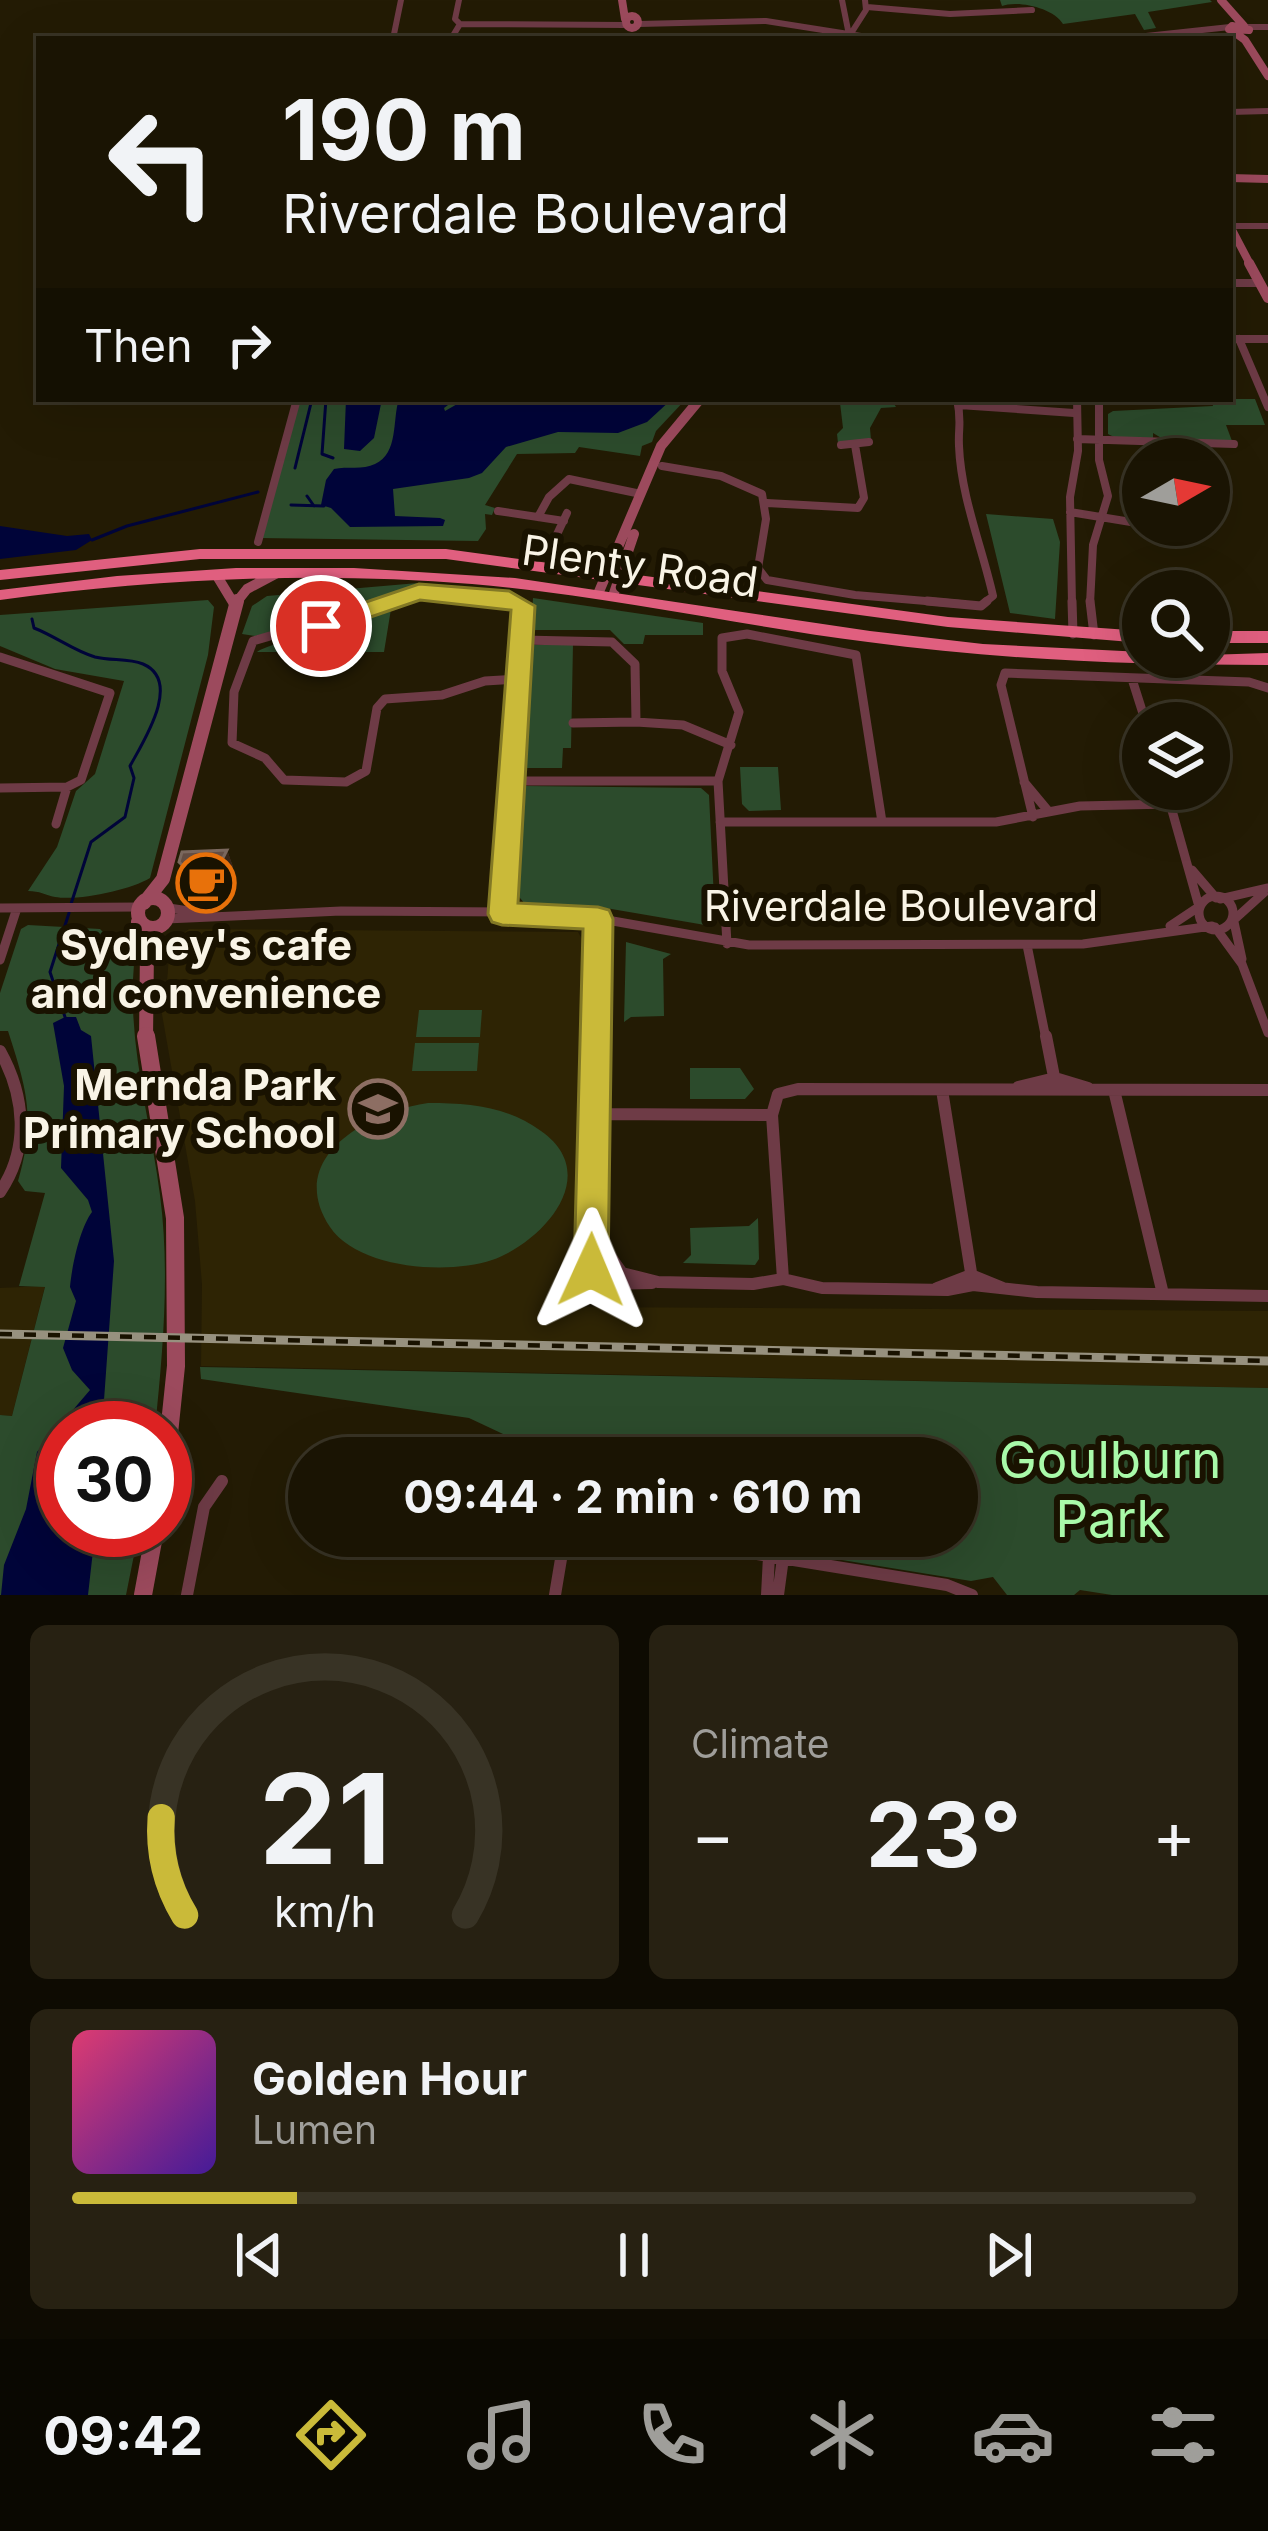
<!DOCTYPE html>
<html lang="en">
<head>
<meta charset="utf-8">
<style>
  :root { --surface:#1a1403; --page:#272112; --text:#f1f3f6; --muted:#9f9e9a; --line:#383325; --accent:#caba39 }
  body { margin:0; font-family:Inter,sans-serif; background:var(--page); color:var(--text); height:100vh; display:flex; flex-direction:column; font-size:45px; white-space:nowrap }
  * { box-sizing:border-box; margin:0 }
  p { font-size:39px; color:var(--muted) }
  .icon { flex:none; width:66px; height:66px; fill:none; stroke:currentColor; stroke-width:2; stroke-linecap:round; stroke-linejoin:round }
  .map { position:relative; height:1595px; overflow:hidden }
  .details { display:flex; flex-direction:column; gap:30px; padding:30px; background:#0e0b02; flex:1 }
  .details>* { flex:none }
  .hud { position:absolute; left:36px; top:36px; width:1197px; height:366px; border-radius:0px; box-shadow:0 12px 48px #0002,0 0 0 3px var(--line); background:#1a1403; color:var(--text); overflow:hidden }
  .needle { width:78px; rotate:81deg }
  .fabs { position:absolute; left:1122px; top:438px; display:grid; gap:24px }
  .fabs a { display:grid; place-items:center; width:108px; height:108px; border-radius:50%; background:var(--surface); box-shadow:0 12px 48px #0002,0 0 0 3px var(--line); font-size:60px }
  .speed { position:absolute; left:36px; top:1401px; display:flex; gap:24px; font-size:60px; font-weight:700; text-align:center }
  .speed>* { display:grid; place-content:center; width:156px; height:156px; border-radius:50%; background:var(--surface); box-shadow:0 12px 48px #0002,0 0 0 3px var(--line); line-height:1 }
  .speed .limit { border:18px solid #d22; background:#fff; color:#111 }
  .pin { position:absolute; display:grid; place-items:center; width:102px; height:102px; color:#fff; margin:-51px; border:6px solid #fff; border-radius:50%; box-shadow:0 3px 12px #0007 }
  .me { position:absolute; width:132px; margin:-66px; rotate:1deg; stroke-linejoin:round; filter:drop-shadow(0 0 9px #0008) }
  .turn { display:flex; align-items:center; gap:42px; height:252px; padding:0 48px; font-size:54px }
  .turn .icon { width:156px; height:156px; stroke-width:2.5 }
  .turn b { display:block; font-size:84px; line-height:102px }
  .then { display:flex; align-items:center; height:114px; padding:0 48px; background:#0003; gap:24px; font-size:45px }
  .big { font-size:90px; font-weight:700; line-height:1.1 }
  .details .tile { flex:1; display:flex; flex-direction:column; justify-content:center; gap:18px; min-width:0; padding:0 42px; border-radius:18px; background:var(--page) }
  .details .dial { align-items:center; gap:0 }
  .dial svg { height:312px; overflow:visible; fill:none; stroke:var(--line); stroke-width:7; stroke-linecap:round; text-anchor:middle }
  .dial text { fill:var(--text); stroke:none }
  .song { display:flex; align-items:center; gap:36px }
  .cover { width:144px; height:144px; border-radius:18px; background:linear-gradient(135deg,hsl(340 70% 55%),hsl(260 70% 35%)) }
  .played { height:12px; border-radius:6px; background:linear-gradient(90deg,var(--accent) 20%,var(--line) 20%) }
  .keys { display:flex; justify-content:space-around; direction:ltr }
  .heat { display:flex; justify-content:space-between; align-items:center; font-size:66px; direction:ltr }
  .details .tiles { flex:1; display:grid; gap:30px; grid-template-columns:1fr 1fr }
  .tile:last-child { grid-column:span 2 }
  .trip { position:absolute; left:288px; top:1437px; width:690px; height:120px; border-radius:60px; background:var(--surface); box-shadow:0 12px 48px #0002,0 0 0 3px var(--line); font-weight:700; line-height:120px; text-align:center }
  .tab-bar { display:flex; height:192px; justify-content:space-around; align-items:center; background:#0a0801; color:var(--muted) }
  .tab-bar .icon { width:84px; height:84px }
  .tab-bar .active { color:var(--accent) }
  .tab-bar b { font-size:54px; color:var(--text) }
  .map>svg:first-child { display:block }
</style>
</head>
<body>
<div class="map">
<svg width="1268" height="1595" viewBox="0 0 1268 1595">
  <rect width="100%" height="100%" fill="#231b04"/>
  <!-- built -->
  <path fill="#2e2404" d="M189,929L578,932L583,941L572,1307L1268,1311V1388L201,1366L202,1284L195,1201L160,1003L166,995L170,943Z
    M45,1286L12,1416L0,1415V1288Z"/>
  <!-- green -->
  <path fill="#2c4b2c" d="M1000,0H1210L1212,2L1148,12L1156,28L1144,30L1135,14L1063,24C1053,7 1016,0 1002,6Z
    M298,399H686L656,431L652,442L642,446L640,456L579,447L575,453L517,454L485,505L495,508L492,515L485,514L486,529L478,541L259,538Z
    M1211,399H1255L1265,425H1226L1232,441L1163,439L1153,433V438L1118,439L1108,434V414L1113,411L1213,406Z
    M893,402L896,407L881,408L870,428L871,440L838,443L837,434L843,428L840,403Z
    M986,514L1053,519L1060,542L1055,619L1010,613Z
    M418,583L419,589L353,613L255,636L242,634L252,606L267,596Z
    M533,598L703,623V635H645L643,644H624L610,630H531Z
    M208,600L214,607L208,655L150,878C130,890 79,901 55,897C45,895 40,891 28,891L57,847L76,791L95,774L124,681L55,669L0,646V615Z
    M391,609L384,652H257C266,644 368,618 391,609Z
    M573,644L571,748H563L562,768H521L532,645Z
    M740,767H778L781,810L749,811L742,804Z
    M526,786L701,788L709,795L715,920L705,925L594,906L525,904L515,892L519,791Z
    M28,925L100,929L134,964C127,1043 150,1117 160,1195C170,1271 163,1352 155,1428H63V1530H139L126,1595H0V1415L12,1416L45,1287L19,1286L45,1193L25,1191L18,1181C36,1119 27,1090 8,1031H0V993L21,929Z
    M626,942L671,954L663,959L664,1016L631,1017L624,1022Z
    M419,1010H482L480,1037H416Z
    M415,1043H479L477,1071H412Z
    M690,1068H740L754,1089L745,1099H690Z
    M428,1103C470,1103 506,1106 541,1131C604,1175 542,1243 492,1260C448,1275 358,1269 330,1227C283,1156 372,1111 428,1103Z
    M758,1218L759,1259L755,1265L683,1263L691,1255L690,1228L749,1226Z
    M200,1367L1268,1388V1595H1112L1080,1590L1074,1595H1007L993,1577L971,1581L695,1536H957V1458H568L563,1444L520,1442L469,1418L201,1379Z"/>
  <!-- water -->
  <path fill="#000439" d="M346,399H382L374,438L360,451L344,449Z
    M399,399H456L444,408L445,411L466,399H672L647,422L618,433L558,432L506,447L482,473L469,478L393,489L395,516L440,518L445,520L443,526L350,527L331,508L321,505L326,480L334,469C347,466 363,470 375,464C399,453 392,420 399,399Z
    M0,526L67,536L89,534L92,540L76,550L0,559Z
    M65,1017H76L81,1030L91,1036L114,1261L102,1428H63V1530L95,1533L88,1595H1L4,1565L26,1509L37,1452L90,1390L72,1370L63,1348L76,1301L70,1287C72,1265 80,1228 92,1212L88,1200L61,1168L64,1086L53,1023Z"/>
  <g fill="none" stroke-linecap="round" stroke-linejoin="round">
    <!-- stream -->
    <path stroke="#000439" stroke-width="3" d="M326,399L322,454L333,458
      M295,468L312,399
      M307,496L314,506
      M291,505L324,506
      M92,540L127,526L258,492
      M32,619L34,628C55,636 74,651 95,657C111,661 128,658 143,664C183,681 143,742 130,766L134,778L125,817L91,842L71,904
      M65,1017L50,972L69,913"/>
    <!-- street-far3 -->
    <path stroke="#6e3b46" stroke-width="6" d="M842,0L848,30
      M867,7L950,14L1032,10
      M460,24L625,25
      M639,24L766,21L880,39
      M1245,27H1268
      M850,35L866,10L865,0
      M393,39L401,0
      M451,39L460,24L455,19L459,0
      M1118,39L1230,27
      M1230,112L1268,111
      M1230,226H1268"/>
    <!-- street-far2 -->
    <path stroke="#6e3b46" stroke-width="8" d="M1230,283H1259
      M1230,339H1268
      M1239,339L1268,407
      M757,399H813
      M957,399C962,422 958,427 959,446C961,497 982,547 993,596L983,604
      M959,405L1074,413
      M1077,439L1234,444
      M841,445L869,442
      M662,466L721,476L762,494L766,519L758,568L767,580L855,595L961,604
      M767,503L858,508L864,498L855,445
      M498,511L564,521
      M1070,512L1143,524
      M538,517L549,497L569,479L641,494
      M1200,525L1203,533
      M258,542L297,399
      M552,545L567,513
      M383,604L419,592L521,604
      M1072,604L1070,497L1078,451L1077,399
      M1090,604L1093,545L1108,496L1099,460V399"/>
    <!-- street-far1 -->
    <path stroke="#6e3b46" stroke-width="9" d="M391,601L253,641L234,692L232,743L265,758L284,780L346,782L366,771L377,708L385,699L442,695L485,681L519,679
      M927,601L981,606L987,601
      M1072,601L1073,634
      M1090,601L1094,635
      M523,640L612,642L635,664L636,722L683,725L731,745
      M0,657L110,693L81,780L67,787L0,788
      M1132,679L1146,723
      M573,723L636,722
      M512,781H718
      M1024,782L1049,812
      M1166,789L1198,903
      M1033,817L1001,685L1005,673L1249,682L1268,688
      M720,822H996L1080,806L1170,804
      M56,824L67,787
      M1192,870L1216,898
      M1199 913a17 17 0 1 1 34 0a17 17 0 1 1-34 0Z
      M1220,899L1268,888
      M0,908L139,907
      M169,908L195,912
      M503,913L525,614L521,603L505,601
      M1236,918L1268,889
      M166,919L341,911L522,912L590,917L749,945L1083,944L1212,926
      M1234,922L1242,959
      M1170,926L1197,908
      M1215,927L1242,964L1268,1033
      M727,944L718,781L739,712L722,671V638L747,634L856,655L882,822
      M1027,945L1046,1039
      M0,960L17,908
      M596,1039L598,919
      M606,1039L608,920"/>
    <!-- street -->
    <path stroke="#6e3b46" stroke-width="12" d="M596,1036L591,1270L600,1284L615,1268
      M606,1036L602,1245L622,1273L658,1282L753,1284L783,1279L822,1288L947,1290L973,1285L1037,1292L1268,1296
      M1046,1036L1056,1087
      M0,1051C25,1096 30,1148 0,1192
      M1018,1087L1055,1078L1088,1088
      M942,1090L973,1285
      M1114,1090L1163,1294
      M604,1114L772,1115L778,1094L798,1089L1268,1090
      M772,1115L783,1279
      M600,1284L652,1283
      M937,1288L971,1275L1003,1288
      M646,1536L947,1585L972,1595
      M187,1595L204,1507L222,1481
      M555,1595L563,1547L572,1536
      M767,1595L769,1556
      M778,1595L783,1558"/>
    <!-- secondary-far3 -->
    <path stroke="#9c4a5d" stroke-width="8" d="M622,0L625,19
      M1221,0L1244,26
      M626 22a6 6 0 1 1 12 0a6 6 0 1 1-12 0Z
      M1232,26L1249,30L1229,29Z
      M1234,32L1245,40L1268,76
      M1230,178L1268,179
      M1230,226L1251,266"/>
    <!-- secondary-far2 -->
    <path stroke="#9c4a5d" stroke-width="10" d="M1249,263L1268,298
      M217,576L234,604
      M598,594L661,446L700,399
      M613,596L634,534
      M235,604L247,589L277,573"/>
    <!-- secondary-far1 -->
    <path stroke="#9c4a5d" stroke-width="14" d="M138 913a15 15 0 1 1 30 0a15 15 0 1 1-30 0Z
      M144,903L163,879L237,601
      M138,922L147,949L146,1039"/>
    <!-- secondary -->
    <path stroke="#9c4a5d" stroke-width="18" d="M146,1036L175,1218L176,1366L165,1472
      M143,1595L155,1530"/>
    <!-- highway -->
    <path fill="#e05f7f" fill-rule="evenodd" d="M200,549H446L948,617L1143,631V643L948,627L446,559H200L0,580V570Z
      M236,568H354L515,578L870,631L983,644L1143,652V657L1268,653V665C1134,665 1001,660 868,642C736,625 605,595 472,584C314,571 157,579 0,600V590L117,576Z
      M1209,631H1268V643H1209Z"/>
    <!-- rail casing -->
    <g stroke="#97917f" stroke-width="9">
      <path id="rail" d="M0,1334L1268,1361"/>
    </g>
    <!-- rail -->
    <use href="#rail" stroke="#191200" stroke-width="4.5" stroke-dasharray="12" stroke-linecap="butt"/>
  </g>
  <!-- wall -->
  <path fill="#513930" d="M227,850L233,867L222,887L198,891L185,879L179,862Z"/>
  <!-- shaded-wall -->
  <path fill="#372516" d="M227,850L233,867L222,887L217,870Z"/>
  <!-- building -->
  <path fill="#634d43" stroke="#7a675d" stroke-width="3" d="M227,850L217,870L192,874L179,862L182,852Z"/>
  <!-- route -->
  <path fill="#caba39" stroke="#837925" stroke-width="3" d="M419,584L509,591L535,606L518,903L598,907L609,910L613,919L608,1270L603,1282L591,1287L579,1282L574,1270L583,929L502,925L492,922L488,914L511,610L420,600L321,634L309,626L313,620Z"/>
  <!-- icons -->
  <defs>
    <g id="cafe-ring" transform="scale(3)"><circle r="9.5" fill="#191200" stroke="#e8710a" stroke-width="1.5"/><path d="M-5.5-4.5H6V0H3Q3 3.5 0 3.5H-2.5Q-5.5 3.5-5.5 0ZM3-3.2v2h1.7v-2ZM-6 4.5H4V6H-6Z" fill="#e8710a"/></g>
    <g id="school-ring" transform="scale(3)"><circle r="9.5" fill="#191200" stroke="#8d6e63" stroke-width="1.5"/><path d="M0-5L7-2L0 1L-7-2ZM-4 1L0 2.5L4 1V4Q0 6-4 4Z" fill="#8d6e63"/></g>
  </defs>
  <g fill-rule="evenodd">
    <use href="#cafe-ring" x="206" y="883"/>
    <use href="#school-ring" x="378" y="1109"/>
  </g>
  <g text-anchor="middle" stroke-width="12" stroke-linejoin="round" paint-order="stroke">
    <!-- street labels -->
    <g font-size="42" fill="#f9f4e6" stroke="#191200">
      <text transform="translate(640 566) rotate(8)" y="15">Plenty Road</text>
      <text x="901" y="921">Riverdale Boulevard</text>
    </g>
    <!-- poi labels -->
    <g font-size="42" font-weight="bold" fill="#f9f4e6" stroke="#191200">
      <text x="206" y="960">Sydney's cafe<tspan x="206" dy="48">and convenience</tspan></text>
      <text x="336" y="1100" text-anchor="end">Mernda Park<tspan x="336" dy="48">Primary School</tspan></text>
    </g>
    <!-- near-park labels -->
    <g font-size="51" fill="#a9faa9" stroke="#191200">
      <text x="1110" y="1478">Goulburn<tspan x="1110" dy="59">Park</tspan></text>
    </g>
  </g>
</svg>
<div class="fabs">
<a><svg class="needle" viewBox="-14 -14 28 28"><path d="M0-13l5 13h-10z" fill="#e53935"/><path d="M0 13l5-13h-10z" fill="#9f9e9a"/></svg></a>
<a><svg class="icon" aria-label="search" viewBox="0 0 24 24"><circle cx="10" cy="10" r="6"/><path d="M15 15l6 6"/></svg></a>
<a><svg class="icon" aria-label="layers" viewBox="0 0 24 24"><path d="M12 4l9 5-9 5-9-5zM3 14l9 5 9-5"/></svg></a>
</div>
<div class="speed"><div class="limit">30</div></div>
<div class="pin" style="left:321px;top:626px;background:#d93025"><svg class="icon" aria-label="arrive" viewBox="0 0 24 24"><path d="M6 21V4h12l-3 4 3 4H6"/></svg></div>
<svg class="me" style="left:591px;top:1270px" viewBox="-20 -20 40 40"><path d="M0-17L14 15 0 8-14 15z" fill="#caba39" stroke="#fff" stroke-width="4"/></svg>
<div class="trip">09:44 · 2 min · 610 m</div>
<div class="hud">
<div class="turn"><svg class="icon" aria-label="left" viewBox="0 0 24 24"><path d="M17 20v-9H6M10 6l-5 5 5 5"/></svg><div><b>190 m</b>Riverdale Boulevard</div></div>
<div class="then">Then<svg class="icon" aria-label="right" viewBox="0 0 24 24"><path d="M7 20v-9h11M14 6l5 5-5 5"/></svg></div>
</div>
</div>
<section class="details">
<div class="tiles">
<div class="tile dial"><svg viewBox="0 0 100 80">
<path d="M14 69A42 42 0 1 1 86 69"/>
<path d="M14 69A42 42 0 0 1 8 44" stroke="#caba39"/>
<text x="50" y="56" font-size="32" font-weight="700">21</text>
<text x="50" y="72" font-size="11">km/h</text>
</svg></div>
<div class="tile"><p>Climate</p>
<div class="heat"><a>−</a><b class="big">23°</b><a>+</a></div>
</div>
<div class="tile">
<div class="song"><i class="cover"></i><div><b>Golden Hour</b><p>Lumen</p></div></div>
<div class="played"></div>
<div class="keys"><svg class="icon" aria-label="previous" viewBox="0 0 24 24"><path d="M18 5L8 12l10 7zM5 5v14"/></svg><svg class="icon" aria-label="pause" viewBox="0 0 24 24"><path d="M8 5v14M16 5v14"/></svg><svg class="icon" aria-label="next" viewBox="0 0 24 24"><path d="M6 5l10 7-10 7zM19 5v14"/></svg></div>
</div>
</div>
</section>
<nav class="tab-bar">
<b>09:42</b>
<svg class="icon active" aria-label="directions" viewBox="0 0 24 24"><path d="M12 3l9 9-9 9-9-9zM9 14v-3h6M13 9l2 2-2 2"/></svg>
<svg class="icon" aria-label="music" viewBox="0 0 24 24"><path d="M9 18V5l10-2v13"/><circle cx="6" cy="18" r="3"/><circle cx="16" cy="16" r="3"/></svg>
<svg class="icon" aria-label="phone" viewBox="0 0 24 24"><path d="M5 4h4l2 5-3 2q2 4 5 5l2-3 5 2v4C11 20 4 13 5 4z"/></svg>
<svg class="icon" aria-label="climate" viewBox="0 0 24 24"><path d="M12 3v18M4 7l16 10M4 17L20 7"/></svg>
<svg class="icon" aria-label="car" viewBox="0 0 24 24"><path d="M5 17H2v-5l4-1 3-4h7l3 4 3 1v5h-3M9 17h6M6 11h13"/><circle cx="7" cy="17" r="2"/><circle cx="17" cy="17" r="2"/></svg>
<svg class="icon" aria-label="filters" viewBox="0 0 24 24"><path d="M4 7h16M4 17h16"/><circle cx="9" cy="7" r="2"/><circle cx="15" cy="17" r="2"/></svg>
</nav>
</body>
</html>
